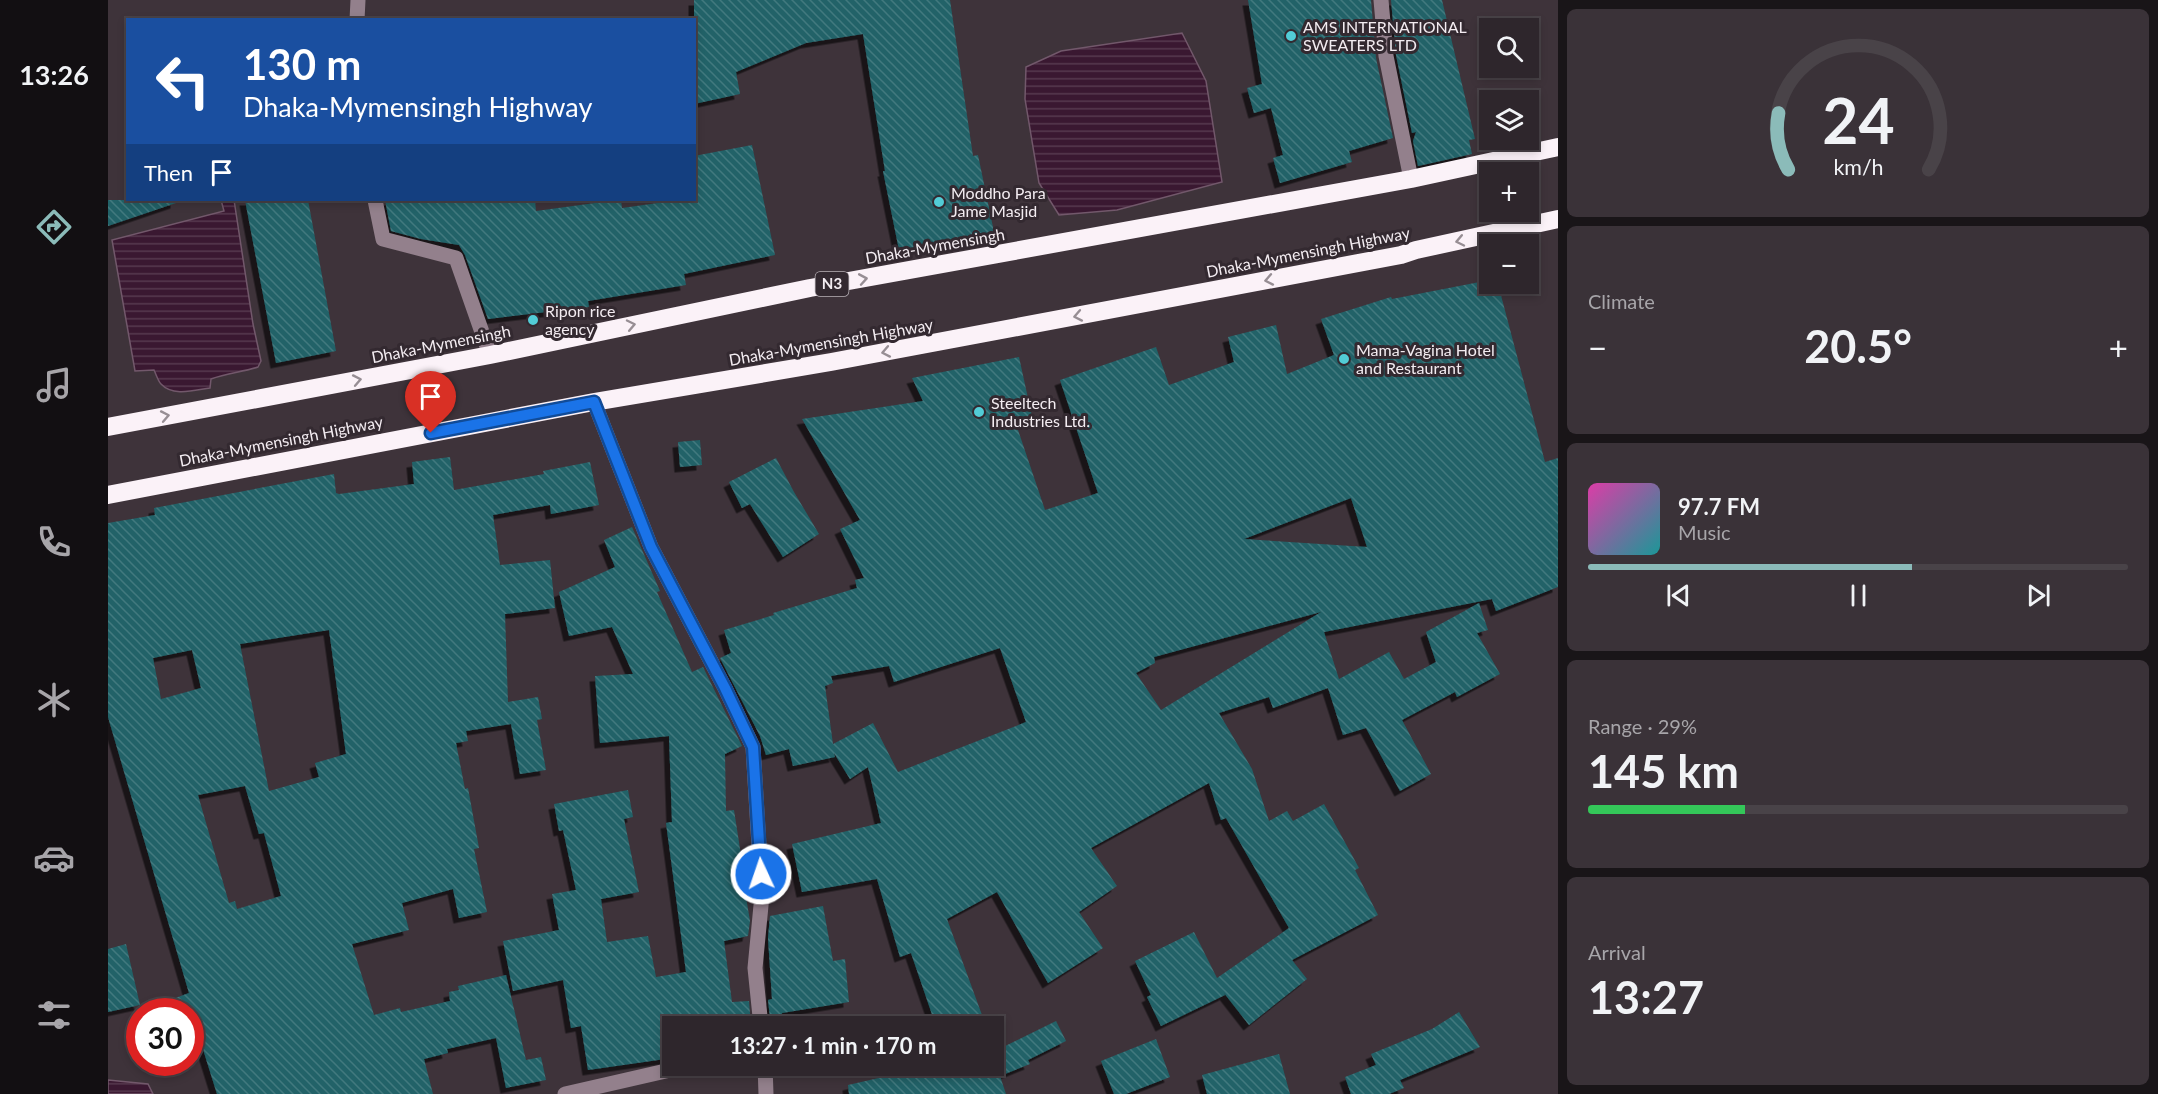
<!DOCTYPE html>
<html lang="en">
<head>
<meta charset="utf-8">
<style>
  :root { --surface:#2e262c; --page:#3a3238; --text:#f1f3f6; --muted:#a7a5a9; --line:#494348; --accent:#8bbbb9 }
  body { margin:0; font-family:Lato,sans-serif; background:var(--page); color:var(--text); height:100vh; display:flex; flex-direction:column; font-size:22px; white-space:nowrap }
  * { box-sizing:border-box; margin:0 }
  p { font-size:20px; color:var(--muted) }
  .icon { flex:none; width:33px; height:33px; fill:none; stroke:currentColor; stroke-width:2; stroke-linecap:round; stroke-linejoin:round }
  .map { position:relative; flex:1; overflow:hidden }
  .details { display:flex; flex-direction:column; gap:9px; padding:9px; background:#191518; width:600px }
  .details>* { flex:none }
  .banner { position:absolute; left:18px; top:18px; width:570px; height:183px; border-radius:0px; box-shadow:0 3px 9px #0003,0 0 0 2px var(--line); background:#1a4fa0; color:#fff; overflow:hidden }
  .tools { position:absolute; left:1371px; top:18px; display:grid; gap:12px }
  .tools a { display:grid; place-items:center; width:60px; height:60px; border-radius:0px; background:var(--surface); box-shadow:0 3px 9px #0003,0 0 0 2px var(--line); font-size:30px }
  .speed { position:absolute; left:18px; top:998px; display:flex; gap:12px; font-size:30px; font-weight:700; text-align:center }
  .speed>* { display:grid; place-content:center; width:78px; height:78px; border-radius:50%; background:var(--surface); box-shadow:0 3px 9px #0003,0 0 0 2px var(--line); line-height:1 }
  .speed .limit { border:9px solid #d22; background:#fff; color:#111 }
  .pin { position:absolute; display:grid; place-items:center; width:51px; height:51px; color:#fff; margin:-62px -26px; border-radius:50% 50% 50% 0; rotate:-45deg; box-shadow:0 0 6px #0007 }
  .pin .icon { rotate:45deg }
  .me { position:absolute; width:66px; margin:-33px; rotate:357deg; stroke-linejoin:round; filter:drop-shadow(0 0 4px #0008) }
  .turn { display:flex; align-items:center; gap:21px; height:126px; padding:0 18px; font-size:27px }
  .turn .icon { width:78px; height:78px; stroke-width:2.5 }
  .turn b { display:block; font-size:42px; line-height:51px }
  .then { display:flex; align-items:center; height:57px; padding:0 18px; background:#0003; gap:12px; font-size:22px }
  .big { font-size:45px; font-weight:700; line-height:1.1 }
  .details .tile { flex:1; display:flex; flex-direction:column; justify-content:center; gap:9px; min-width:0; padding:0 21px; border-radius:9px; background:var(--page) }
  .details .dial { align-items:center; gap:0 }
  .dial svg { height:156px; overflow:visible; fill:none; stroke:var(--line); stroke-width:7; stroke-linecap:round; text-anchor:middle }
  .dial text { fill:var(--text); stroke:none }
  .song { display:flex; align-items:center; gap:18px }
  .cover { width:72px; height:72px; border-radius:9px; background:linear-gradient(135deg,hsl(320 70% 55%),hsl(180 70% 35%)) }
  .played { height:6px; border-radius:3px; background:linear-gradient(90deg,var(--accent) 60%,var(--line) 60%) }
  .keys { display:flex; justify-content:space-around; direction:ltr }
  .heat { display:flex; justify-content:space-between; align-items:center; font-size:33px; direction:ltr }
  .charge { height:9px; border-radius:4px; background:linear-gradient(90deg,#34c759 29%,var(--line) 0) }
  .trip { position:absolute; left:554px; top:1016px; width:342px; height:60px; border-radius:0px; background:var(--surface); box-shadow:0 3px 9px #0003,0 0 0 2px var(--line); font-weight:700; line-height:60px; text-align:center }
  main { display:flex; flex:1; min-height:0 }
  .menu { display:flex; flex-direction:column; width:108px; justify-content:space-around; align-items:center; background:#120f12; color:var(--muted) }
  .menu .icon { width:42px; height:42px }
  .menu .selected { color:var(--accent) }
  .menu b { font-size:27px; color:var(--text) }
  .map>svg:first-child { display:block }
</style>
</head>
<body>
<main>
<nav class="menu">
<b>13:26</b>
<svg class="icon selected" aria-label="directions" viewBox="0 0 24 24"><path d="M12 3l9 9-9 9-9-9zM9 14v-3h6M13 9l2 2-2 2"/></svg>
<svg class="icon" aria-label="music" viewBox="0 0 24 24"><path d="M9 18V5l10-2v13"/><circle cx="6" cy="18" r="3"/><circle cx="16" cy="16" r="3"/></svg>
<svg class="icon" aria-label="phone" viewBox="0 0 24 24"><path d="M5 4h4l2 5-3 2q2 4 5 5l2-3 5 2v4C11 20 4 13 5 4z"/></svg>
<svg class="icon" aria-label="climate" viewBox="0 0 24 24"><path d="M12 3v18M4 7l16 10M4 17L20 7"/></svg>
<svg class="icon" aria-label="car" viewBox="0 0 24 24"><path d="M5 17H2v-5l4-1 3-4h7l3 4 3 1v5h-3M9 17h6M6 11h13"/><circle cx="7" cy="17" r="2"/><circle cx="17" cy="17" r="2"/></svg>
<svg class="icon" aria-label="filters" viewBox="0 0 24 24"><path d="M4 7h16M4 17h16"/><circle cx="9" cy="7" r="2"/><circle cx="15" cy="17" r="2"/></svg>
</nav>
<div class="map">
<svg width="1450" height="1094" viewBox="0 0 1450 1094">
  <defs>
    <pattern id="water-rules" width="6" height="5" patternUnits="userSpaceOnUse" patternTransform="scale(1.5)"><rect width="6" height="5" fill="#3a1831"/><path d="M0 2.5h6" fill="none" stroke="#573a4f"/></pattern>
    <pattern id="building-back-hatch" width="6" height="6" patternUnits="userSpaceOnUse" patternTransform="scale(1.5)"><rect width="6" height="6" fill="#216268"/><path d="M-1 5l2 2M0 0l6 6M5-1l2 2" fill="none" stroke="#42797e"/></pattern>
    <filter id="shadow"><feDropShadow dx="-5.5" dy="5.5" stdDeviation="0" flood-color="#0009"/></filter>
  </defs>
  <rect width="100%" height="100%" fill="#3e333a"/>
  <!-- water -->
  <path fill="url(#water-rules)" stroke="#72586b" stroke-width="1.5" d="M1074,33L1098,81L1114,182L1009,210L951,215L931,183L917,99L918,67L953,51Z
    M113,200H126L145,324L153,361L150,367C135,372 119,373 103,379L102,388C87,390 65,397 53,384C50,381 48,374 46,370L27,371L4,240L116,211Z
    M0,1080L40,1084L45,1094H0Z"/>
  <!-- building -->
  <path fill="url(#building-back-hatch)" fill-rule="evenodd" filter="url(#shadow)" d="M586,0H842L865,156L870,155L886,232L791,250L775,171H777L755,34L698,43L628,72L632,94L586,104Z
    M1140,0H1263L1268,58L1285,138L1241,151L1244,162L1172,183L1165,158L1175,155L1163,108L1146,113L1139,88L1154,84Z
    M1283,0H1334L1367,139L1361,140L1364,154L1310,166L1305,141L1308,132L1304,133L1288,55Z
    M644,145L667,255L576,274L578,285L480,301L481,307L380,319L357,255L351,245L313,239L283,231L277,200H427L428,211L509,200H513L514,208L571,200H586V156Z
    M0,200H68V203L0,226Z
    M137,200H200L228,351L168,363Z
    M1382,280V284H1390L1437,462L1450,458V587L1388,611L1384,599L1216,632L1231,679L1281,652L1296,679L1328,662L1318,632L1371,603L1380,630L1369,633L1392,674L1349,697L1347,692L1294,720L1323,774L1292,791L1258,728L1235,735L1220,688L1165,708L1161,697L1111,713L1144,769L1161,821L1179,811L1185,821L1216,804L1251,868L1247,870L1270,915L1184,960L1199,979L1141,1025L1116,993L1117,995L1053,1026L1039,997L1043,995L1027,961L1086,932L1109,978L1181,928L1118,818L1113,820L1101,783L983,848L1009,886L971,912L995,948L940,983L889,892L839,919L878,1026H828L803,953L792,957L769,879L694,892L684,844L773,823L760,767L742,779L726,753L727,757L685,766L681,749L658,755L652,736L612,658L623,653L616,630L666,615L665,613L749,588L747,580L756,578L732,529L752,520L694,419L815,401L804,378L911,357L925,421L909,427L937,510L990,493L952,380L1048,347L1061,385L1126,362L1120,337L1168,325L1179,374L1226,355L1213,319L1283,297L1284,299ZM1243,498L1259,547L1136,539ZM1213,612L1053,710L1028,673L1047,663L1046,657ZM892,648L918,722L790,772L765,723L725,744L717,686L725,683L723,676L781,666L786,682Z
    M592,440L594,465L572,467L570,442Z
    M342,457L346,490L436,474L435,471L482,462L491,505L443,514L442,505L385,515L392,565L442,560L447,608L397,614L400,702L430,697L434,719L429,720L438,770L412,774L403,724L358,731L360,741L348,743L357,789L360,788L371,848L366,849L379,912L351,918L345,889L294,903L301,930L244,944L266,1015L292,1008L293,1012L342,1001L341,992L351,990L350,986L398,975L418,1060L433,1057L438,1080L398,1088L388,1038L339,1049L340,1053L316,1059L325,1094H109L83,1011H41L40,1008L81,993L0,717V523L47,515L46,508L226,474L228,493L231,494L306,484L304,462ZM221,630L238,754L207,763L211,777L161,791L132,644ZM84,650L93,688L53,699L45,658ZM137,786L151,834L156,833L173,896L129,909L127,901L121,903L90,795Z
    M668,458L686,492L711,534L675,557L642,504L634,508L621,482Z
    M524,527L552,591L549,592L584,672L595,667L634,746L617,754L618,811L626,810L633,855H631L642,921L640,936L616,941L624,1002L641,1001L643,1026H564V1058L480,1070L473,1026L463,1028L455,980L405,991L395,941L451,930L444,894L468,890L455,830L451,831L446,804L520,790L525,817L516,819L531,892L493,899L499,942L540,936L548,977L578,972L558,823L564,822L561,736L492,743L487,676L525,674L504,627L461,636L451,592L507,567L496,540Z
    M715,906L725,961L737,959L741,1002L674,1013L675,1026H663L660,1000L664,999L660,938L662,916Z
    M18,944L32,1005L0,1012V949Z
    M1351,1012L1372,1047L1292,1080L1296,1088L1281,1094H1243L1237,1077L1268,1065L1263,1054L1324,1029Z
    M948,1021L958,1041L920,1060L922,1064L892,1076L898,1094H741L740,1085L810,1069L809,1065H885V1045L887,1051Z
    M1048,1039L1062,1077L1018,1094H1006L993,1061Z
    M1171,1054L1182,1094H1099L1094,1075Z"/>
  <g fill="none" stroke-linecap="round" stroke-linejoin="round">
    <!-- minor -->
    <path stroke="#93808c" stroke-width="15" d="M1273,0L1278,56L1303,179
      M249,20L250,0
      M267,200L275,239L348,258L382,355
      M486,402L543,547L617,688L645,747L654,895L647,968L653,1026
      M657,1065L658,1094
      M457,1094L584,1065"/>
    <!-- highway -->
    <path stroke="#fbf2f8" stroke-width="18" d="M0,427L382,355L702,288L1303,179L1450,147
      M0,495L486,402L723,362L1293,255L1308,250L1450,219"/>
  </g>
  <!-- one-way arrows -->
  <defs><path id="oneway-chevron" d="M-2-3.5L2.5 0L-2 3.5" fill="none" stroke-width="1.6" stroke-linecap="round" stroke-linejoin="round" transform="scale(1.5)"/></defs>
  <g stroke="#978e94">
    <use href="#oneway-chevron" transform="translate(1352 241) rotate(168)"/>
    <use href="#oneway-chevron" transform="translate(755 279) rotate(-10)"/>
    <use href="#oneway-chevron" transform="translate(1161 280) rotate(169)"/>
    <use href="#oneway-chevron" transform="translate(970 316) rotate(169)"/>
    <use href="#oneway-chevron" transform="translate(523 325) rotate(-12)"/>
    <use href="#oneway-chevron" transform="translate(778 352) rotate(169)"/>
    <use href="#oneway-chevron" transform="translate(249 380) rotate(-11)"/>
    <use href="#oneway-chevron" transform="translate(57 416) rotate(-11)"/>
  </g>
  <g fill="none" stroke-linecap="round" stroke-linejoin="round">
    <!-- route casing -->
    <g stroke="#114b97" stroke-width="15">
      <path id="route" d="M323,433L486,402L543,547L617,688L645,747L653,874"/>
    </g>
    <!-- route -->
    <use href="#route" stroke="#1a73e8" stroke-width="10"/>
  </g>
  <!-- markers -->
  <g fill="#52ccd6" stroke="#332930" stroke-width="2">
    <circle cx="1183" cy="36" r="6"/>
    <circle cx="831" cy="202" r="6"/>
    <circle cx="425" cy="320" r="6"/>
    <circle cx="1236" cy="359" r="6"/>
    <circle cx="871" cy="412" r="6"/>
  </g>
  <g text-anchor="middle" stroke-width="6" stroke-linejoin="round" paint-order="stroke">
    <!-- shield labels -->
    <rect fill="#332930" stroke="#b9b2b7" stroke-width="1.5" x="707.5" y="272" width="33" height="24" rx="4.5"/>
    <g font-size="15" font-weight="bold" fill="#f3ecf1">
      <text x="724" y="289">N3</text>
    </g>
    <!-- poi labels -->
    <g font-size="16" fill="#f3ecf1" stroke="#332930" text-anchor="start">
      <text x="1195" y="33">AMS INTERNATIONAL<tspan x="1195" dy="18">SWEATERS LTD</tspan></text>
      <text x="843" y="199">Moddho Para<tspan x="843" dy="18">Jame Masjid</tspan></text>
      <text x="437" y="317">Ripon rice<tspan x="437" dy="18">agency</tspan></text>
      <text x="1248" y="356">Mama-Vagina Hotel<tspan x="1248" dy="18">and Restaurant</tspan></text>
      <text x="883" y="409">Steeltech<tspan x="883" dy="18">Industries Ltd.</tspan></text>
    </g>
    <!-- street labels -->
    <g font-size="16" fill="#f3ecf1" stroke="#332930">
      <text transform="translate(827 246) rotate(-10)" y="6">Dhaka-Mymensingh</text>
      <text transform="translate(1200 252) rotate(-11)" y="6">Dhaka-Mymensingh Highway</text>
      <text transform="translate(723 342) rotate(-10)" y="6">Dhaka-Mymensingh Highway</text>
      <text transform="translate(333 344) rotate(-11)" y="6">Dhaka-Mymensingh</text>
      <text transform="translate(173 441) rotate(-11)" y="6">Dhaka-Mymensingh Highway</text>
    </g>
  </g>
</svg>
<div class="tools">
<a><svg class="icon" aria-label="search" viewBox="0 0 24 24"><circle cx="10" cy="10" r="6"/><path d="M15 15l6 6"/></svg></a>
<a><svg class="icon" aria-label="layers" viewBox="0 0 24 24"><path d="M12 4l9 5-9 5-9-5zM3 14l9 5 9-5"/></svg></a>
<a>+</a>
<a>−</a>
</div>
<div class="speed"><div class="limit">30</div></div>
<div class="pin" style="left:323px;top:433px;background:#d93025"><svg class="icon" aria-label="arrive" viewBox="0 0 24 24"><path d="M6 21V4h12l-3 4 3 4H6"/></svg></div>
<svg class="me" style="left:653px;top:874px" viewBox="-20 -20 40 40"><circle r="17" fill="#1a73e8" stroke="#fff" stroke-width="3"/><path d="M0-11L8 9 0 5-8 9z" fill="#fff"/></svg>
<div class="trip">13:27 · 1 min · 170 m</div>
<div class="banner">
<div class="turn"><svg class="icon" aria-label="left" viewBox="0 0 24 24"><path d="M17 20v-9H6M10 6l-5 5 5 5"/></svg><div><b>130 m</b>Dhaka-Mymensingh Highway</div></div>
<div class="then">Then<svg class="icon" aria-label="arrive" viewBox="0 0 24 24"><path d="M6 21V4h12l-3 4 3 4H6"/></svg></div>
</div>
</div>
<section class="details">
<div class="tile dial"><svg viewBox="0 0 100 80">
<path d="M14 69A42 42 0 1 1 86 69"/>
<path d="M14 69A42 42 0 0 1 9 40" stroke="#8bbbb9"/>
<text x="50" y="56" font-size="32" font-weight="700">24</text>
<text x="50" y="72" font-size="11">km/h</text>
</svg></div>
<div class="tile"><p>Climate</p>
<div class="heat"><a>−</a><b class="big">20.5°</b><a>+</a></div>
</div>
<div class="tile">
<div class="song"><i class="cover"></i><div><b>97.7 FM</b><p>Music</p></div></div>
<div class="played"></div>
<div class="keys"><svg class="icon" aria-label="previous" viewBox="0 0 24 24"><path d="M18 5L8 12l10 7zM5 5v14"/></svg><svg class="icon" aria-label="pause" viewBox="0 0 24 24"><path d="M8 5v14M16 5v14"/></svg><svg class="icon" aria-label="next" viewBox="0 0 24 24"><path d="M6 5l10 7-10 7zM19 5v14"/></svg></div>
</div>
<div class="tile"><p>Range · 29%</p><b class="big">145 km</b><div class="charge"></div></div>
<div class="tile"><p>Arrival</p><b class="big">13:27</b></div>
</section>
</main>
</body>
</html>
